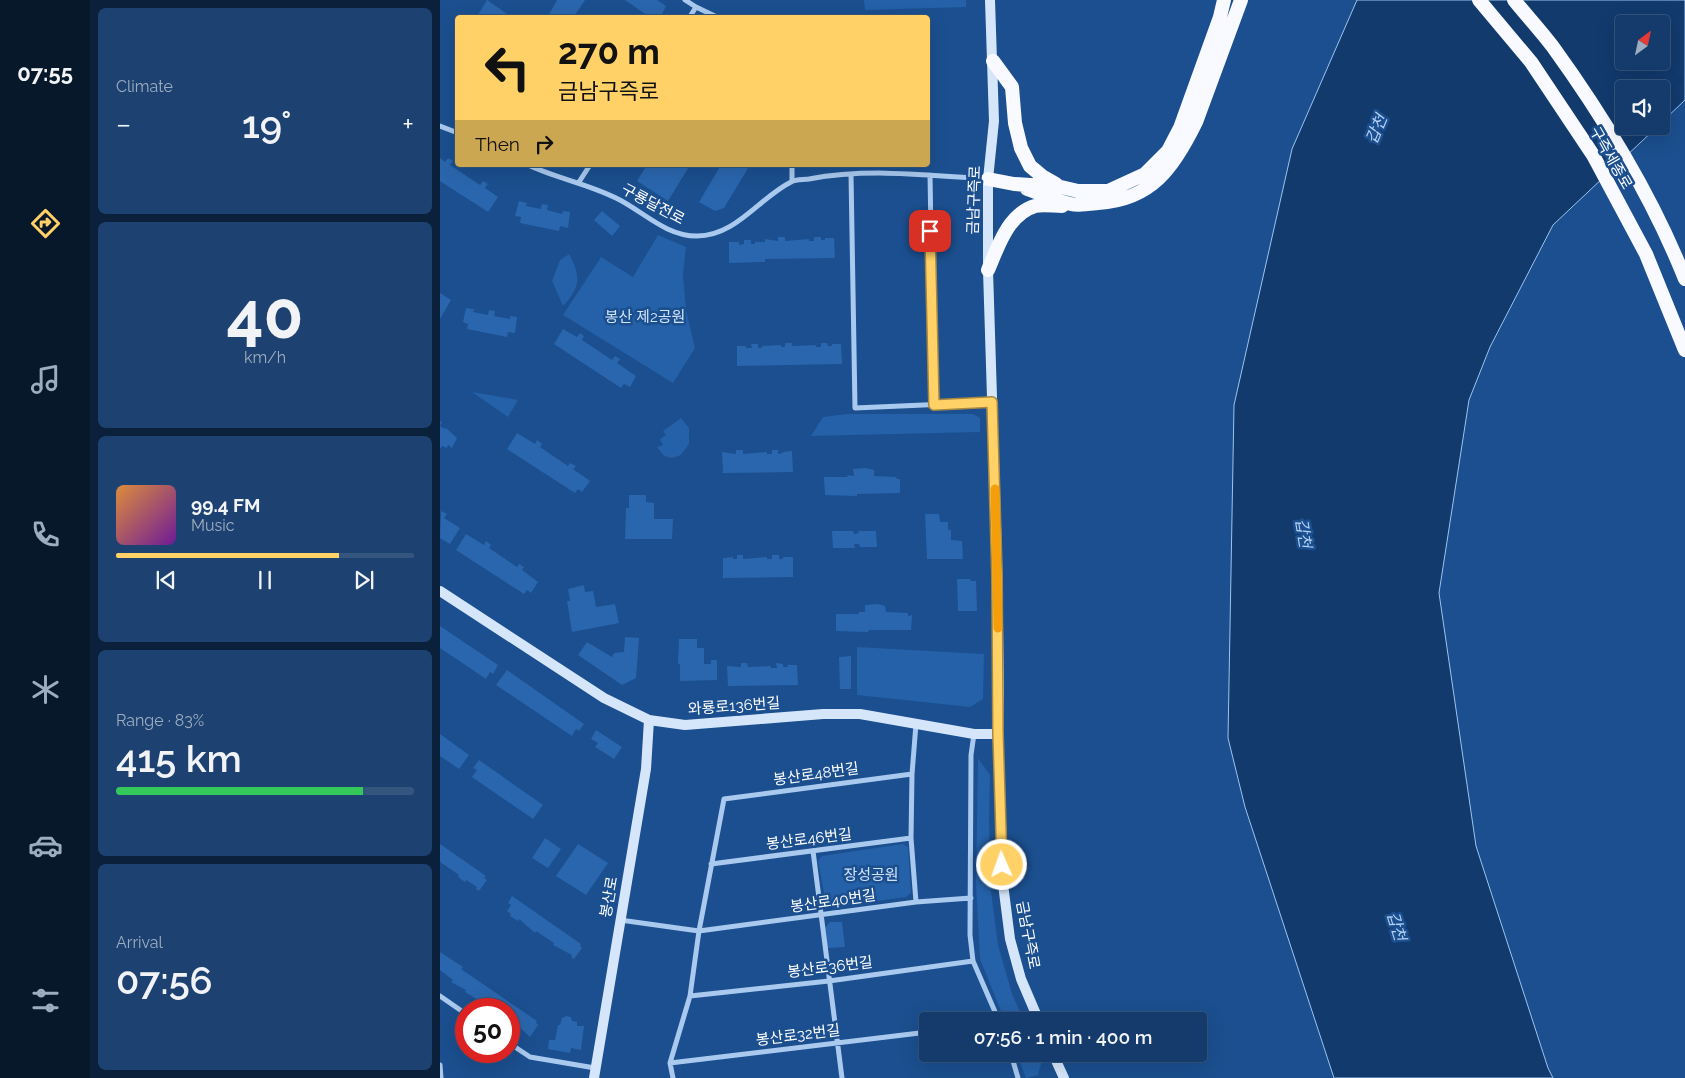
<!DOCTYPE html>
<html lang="en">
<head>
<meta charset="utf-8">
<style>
  :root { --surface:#143b6b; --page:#1d4271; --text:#f1f3f6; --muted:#9dadc1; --line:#33557e; --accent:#ffd166 }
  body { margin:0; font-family:Raleway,"Noto Sans KR",sans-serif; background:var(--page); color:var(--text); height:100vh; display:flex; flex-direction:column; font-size:19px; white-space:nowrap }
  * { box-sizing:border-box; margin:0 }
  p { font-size:16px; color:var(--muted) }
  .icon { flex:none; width:28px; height:28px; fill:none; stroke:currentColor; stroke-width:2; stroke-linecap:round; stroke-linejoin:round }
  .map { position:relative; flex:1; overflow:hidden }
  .sheet { display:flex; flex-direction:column; gap:8px; padding:8px; background:#0b203b; width:350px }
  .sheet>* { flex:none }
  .hud { position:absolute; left:15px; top:15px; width:475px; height:152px; border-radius:5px; box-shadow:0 5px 20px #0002,0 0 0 1px var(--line); background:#ffd166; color:#111; overflow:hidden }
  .needle { width:32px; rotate:33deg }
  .controls { position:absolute; left:1175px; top:15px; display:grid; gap:10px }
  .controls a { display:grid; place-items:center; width:55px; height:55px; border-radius:5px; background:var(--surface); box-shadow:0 5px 20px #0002,0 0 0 1px var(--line); font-size:25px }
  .speed { position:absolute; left:15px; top:998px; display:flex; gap:10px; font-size:25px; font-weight:700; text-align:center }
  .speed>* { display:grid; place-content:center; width:65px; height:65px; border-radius:50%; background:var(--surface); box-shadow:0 5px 20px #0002,0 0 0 1px var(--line); line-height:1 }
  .speed .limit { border:8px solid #d22; background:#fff; color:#111 }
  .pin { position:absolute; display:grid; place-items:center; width:42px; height:42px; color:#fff; margin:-21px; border-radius:10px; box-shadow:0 2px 8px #0006 }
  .me { position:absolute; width:55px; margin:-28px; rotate:358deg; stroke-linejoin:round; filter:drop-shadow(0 0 4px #0008) }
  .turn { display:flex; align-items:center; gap:18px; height:105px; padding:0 20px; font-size:22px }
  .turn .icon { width:65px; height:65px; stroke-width:2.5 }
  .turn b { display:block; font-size:35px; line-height:42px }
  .then { display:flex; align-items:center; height:48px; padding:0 20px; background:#0003; gap:10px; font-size:19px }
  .big { font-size:38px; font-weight:600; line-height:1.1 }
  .sheet .card { flex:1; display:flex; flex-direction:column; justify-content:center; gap:8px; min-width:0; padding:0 18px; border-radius:8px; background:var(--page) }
  .sheet .dial { align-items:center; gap:0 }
  .dial b { font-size:65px; line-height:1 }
  .song { display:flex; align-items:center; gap:15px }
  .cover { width:60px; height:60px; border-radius:8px; background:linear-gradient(135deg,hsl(30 70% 55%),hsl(280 70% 35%)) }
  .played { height:5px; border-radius:2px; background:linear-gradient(90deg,var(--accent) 75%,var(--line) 75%) }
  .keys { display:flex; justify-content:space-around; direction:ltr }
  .heat { display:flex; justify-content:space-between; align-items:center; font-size:28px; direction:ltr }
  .charge { height:8px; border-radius:4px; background:linear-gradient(90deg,#34c759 83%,var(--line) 0) }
  .trip { position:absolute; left:479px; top:1012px; width:288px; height:50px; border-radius:5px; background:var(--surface); box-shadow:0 5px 20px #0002,0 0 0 1px var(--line); font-weight:600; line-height:50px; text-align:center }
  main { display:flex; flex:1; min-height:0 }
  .dock { display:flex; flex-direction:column; width:90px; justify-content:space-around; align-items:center; background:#08182b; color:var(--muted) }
  .dock .icon { width:35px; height:35px }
  .dock .selected { color:var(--accent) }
  .dock b { font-size:22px; color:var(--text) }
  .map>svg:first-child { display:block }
</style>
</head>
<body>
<main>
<nav class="dock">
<b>07:55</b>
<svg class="icon selected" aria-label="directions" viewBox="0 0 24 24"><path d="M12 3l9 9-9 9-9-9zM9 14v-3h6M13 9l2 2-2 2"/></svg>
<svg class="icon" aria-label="music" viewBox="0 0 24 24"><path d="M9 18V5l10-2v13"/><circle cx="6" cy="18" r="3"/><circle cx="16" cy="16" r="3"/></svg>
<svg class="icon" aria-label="phone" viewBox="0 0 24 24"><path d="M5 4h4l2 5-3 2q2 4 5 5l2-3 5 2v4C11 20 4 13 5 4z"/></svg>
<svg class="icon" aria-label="climate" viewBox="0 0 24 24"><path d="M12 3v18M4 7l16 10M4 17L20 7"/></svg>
<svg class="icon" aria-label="car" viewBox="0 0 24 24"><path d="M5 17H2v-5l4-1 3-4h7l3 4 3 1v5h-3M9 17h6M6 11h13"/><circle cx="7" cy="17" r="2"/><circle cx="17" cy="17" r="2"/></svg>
<svg class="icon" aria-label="filters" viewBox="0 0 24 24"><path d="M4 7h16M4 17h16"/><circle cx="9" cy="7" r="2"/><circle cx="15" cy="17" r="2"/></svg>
</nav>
<section class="sheet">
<div class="card"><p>Climate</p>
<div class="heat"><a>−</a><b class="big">19°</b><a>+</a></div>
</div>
<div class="card dial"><b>40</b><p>km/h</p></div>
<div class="card">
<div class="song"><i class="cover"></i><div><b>99.4 FM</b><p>Music</p></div></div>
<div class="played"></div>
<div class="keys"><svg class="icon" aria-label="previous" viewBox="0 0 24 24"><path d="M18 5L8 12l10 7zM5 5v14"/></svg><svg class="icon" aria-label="pause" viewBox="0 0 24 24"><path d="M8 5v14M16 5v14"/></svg><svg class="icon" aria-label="next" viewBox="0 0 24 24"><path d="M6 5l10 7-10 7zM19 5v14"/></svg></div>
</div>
<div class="card"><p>Range · 83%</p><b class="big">415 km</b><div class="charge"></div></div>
<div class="card"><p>Arrival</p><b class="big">07:56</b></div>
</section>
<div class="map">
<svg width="1245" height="1078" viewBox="0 0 1245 1078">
  <rect width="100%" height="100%" fill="#1b4f8f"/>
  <!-- green -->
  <path fill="#2461a8" d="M424,0H526V7L425,10Z
    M218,235L246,247L243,275L246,310L255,348L233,383L123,315L161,257L193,277Z
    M129,254C141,276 141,287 123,306L112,281L120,260Z
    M32,392L78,400L68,417Z
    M407,414H533L540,418V432L371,436L383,417Z
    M241,418L249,428V444L241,455L232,458L224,456L217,447L223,445L220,439L226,435L223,431Z
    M417,647L544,654L543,699L530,707L417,695Z
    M538,758L550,775L549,821L551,891L558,945L572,994L584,1021H565L540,959L536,883Z
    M463,844L468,847L471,893L466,897L387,908L378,861L382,856Z
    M577,1054H599L602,1060L598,1075L586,1078Z"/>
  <!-- water -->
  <path fill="#123a6d" stroke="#9cc4f0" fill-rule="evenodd" d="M917,0H1245V100L1221,123V89H1184V126H1218L1113,225L1050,347L1029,400L999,593L1036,846L1108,1068L1113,1078H894L805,807L788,738L794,405L852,149ZM1184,24H1221V61H1184Z"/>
  <!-- building -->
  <path fill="#2a66ad" d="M47,0L73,18H36Z
    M117,0H145L133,18H107Z
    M185,0H217L226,6L220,18H211Z
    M0,158L5,162L8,158L13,161L10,165L40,185L43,181L48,184L45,188L58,197L48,212L0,181Z
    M207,165H250L228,201L197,181Z
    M281,165H310L284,208L275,211L259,202Z
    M79,201L87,203L86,206L101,209L102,204L108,205L107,210L122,214L123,211L130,212L128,228L120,226L119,231L80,223L81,217L75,216Z
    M162,211L180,226L172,236L154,220Z
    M338,237H345V241L369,239V241H374V237H381V240H385V238H394L395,258L325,259V262L289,263V242H299V245L304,244V240H311V244H315V242H325V239L338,241Z
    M0,293L11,300L0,319Z
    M26,308L34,309L33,312L48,315L49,310L55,311L54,316L70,319V316L77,317L75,333L68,332L67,337L27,329L28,324L23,322Z
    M123,329L137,337L140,333L144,336L142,340L172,360L175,356L180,359L177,363L196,376L190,387L184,384L181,388L114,344Z
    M345,343H352V346L376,345V347H381V343H387L388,346H392V344H401L402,364L297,366V346H306V348H312L311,344H318V348H322V346L341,345V347H345Z
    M0,421L2,422L0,426L5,429L6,428L17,438L12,448L8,445L7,448L2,446L0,449Z
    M77,433L95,444L97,440L102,444L100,447L128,466L130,463L136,466L133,469L150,481L142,492L138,489L135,493L67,449Z
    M296,450H303V454L327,452V454H332V450H338V454L343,453L342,452L352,451L353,472L283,473L282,452L296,454Z
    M426,468L434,470V476L456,477L457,479H460V493L417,494V496L385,495L384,477H408L407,475L414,476L413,469Z
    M189,495H206V502L214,503V519H233L232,539H185L186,508H189Z
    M1,511L7,514L4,518L20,528L10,544L0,538Z
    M485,514H499L500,522H508V530H511V540L522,541L523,559H487Z
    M392,531H413L414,534L419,533L418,531H436L437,547H420L419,544H414L415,548H393Z
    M26,534L44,545L46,541L51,545L49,548L77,567L79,564L84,567L82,570L98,582L91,593L87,590L84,594L16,550Z
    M297,555H303V559L327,557V559H332V555H339V559H343V557H353V577L283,578V558L293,557V559H297Z
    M517,579H530L531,581H536L537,611H518Z
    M144,585L145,592L153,591L156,607L175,604L179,623L132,632L127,601H130L128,589Z
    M438,604L445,606L446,612L468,613V616L472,615L471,630H429L428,632L396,631V614H419V612H425V605Z
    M0,626L58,665L53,674L50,672L46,679L0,648Z
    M185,637L199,638L196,678L182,685L138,655L147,642L172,657L174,653L184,652Z
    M239,639H257V648H264V664H271V660H277V680L240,681V664H238Z
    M411,656V689H400L399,657Z
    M301,663H307L308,667L331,666V668H337L336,663L343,664V667H348L347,665H357L358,685L288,686L287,666L301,667Z
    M67,670L144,724L139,731L136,729L132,736L56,685Z
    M156,730L182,747L174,759L155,747L158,743L151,739Z
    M0,734L29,755L19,769L0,756Z
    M39,760L103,805L93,819L32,777L37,770L33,768Z
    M105,838L121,849L108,868L92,858Z
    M0,844L46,876L44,878L47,880L39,891L36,889L37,887L26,880L25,882L18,877L19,875L0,862Z
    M138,844L168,863L146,895L116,876Z
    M72,896L141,944L140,946L142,948L134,959L131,957L132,955L113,945L114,943L96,931L95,933L79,919L78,921L70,916L71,914L67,911L71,905L68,903Z
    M390,922H402L405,947L387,948L384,929Z
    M0,952L23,967L21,969L97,1021L96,1023L98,1025L90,1037L78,1026L77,1028L69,1022V1009H49L43,1004V1003L25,992L26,990L11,982L13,980L0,970Z
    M126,1016L131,1017L132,1021L137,1022V1026H144L141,1050L131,1048L130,1053L108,1049L109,1040H115L118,1025H120L122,1018Z"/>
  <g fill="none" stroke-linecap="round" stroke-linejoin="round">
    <!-- minor -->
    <path stroke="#a9c9ee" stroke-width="5" d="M245,0L256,7L279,18
      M249,18L256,7
      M0,126L18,133
      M88,165C116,178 148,184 176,198C203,211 225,236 257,236C296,236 319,198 351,182C356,179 363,180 369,179C427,168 488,175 546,179
      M352,165V181
      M411,174L415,408L552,402
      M490,175L494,405
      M139,182L150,165
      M534,734L531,755L530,935L533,961L559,1021
      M373,851L402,1078
      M271,864L471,838
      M476,902L471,838L472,774L476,724
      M180,920L259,931L476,902L531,898
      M0,996L26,1014
      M250,996L389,981L533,961
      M69,1043L90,1057L155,1068
      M571,1054L578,1078
      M230,1063L488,1032
      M0,1065L1,1078
      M233,1078L230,1063L250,996L259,931L284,799L472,774"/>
    <!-- secondary -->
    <path stroke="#d6e6fa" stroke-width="10" d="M550,0L554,121L548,179V270L557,557L559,693L558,734L563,884L570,939L581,979L599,1021
      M0,591L164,698L209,720L245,725L383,714H420L534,734H558
      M613,1054L624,1078
      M154,1078L206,769L209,720"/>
    <!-- trunk -->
    <path stroke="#f8faff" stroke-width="14" d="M1039,0L1091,62L1153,155L1206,254L1245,350
      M1074,0C1087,16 1101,31 1113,47C1165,119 1212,196 1245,279
      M553,61L572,87L575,123L581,148L590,166L602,176L616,184
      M548,179L574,184L621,187L638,191H668L705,174L728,151L740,128L780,17L784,0
      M587,189C601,194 616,201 631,204C639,206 649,204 658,203C712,200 734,167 756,122L801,0
      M548,270C558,247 568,214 595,206C603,204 614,206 622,206"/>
  </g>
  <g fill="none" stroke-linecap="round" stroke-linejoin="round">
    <!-- route casing -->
    <g stroke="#a68842" stroke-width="12">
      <path id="route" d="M490,231L494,405L552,402L557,576L558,734L562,865"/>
    </g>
    <!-- route -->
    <use href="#route" stroke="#ffd166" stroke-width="9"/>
    <!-- slow -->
    <path stroke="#f59e0b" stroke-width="9" d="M555,489L558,628"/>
  </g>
  <g text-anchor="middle" stroke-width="5" stroke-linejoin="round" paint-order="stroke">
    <!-- street labels -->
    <g font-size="15" fill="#fff" stroke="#1b4f8f">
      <text transform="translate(1171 158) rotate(60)" y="5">구즉세종로</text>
      <text transform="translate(534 200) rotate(-88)" y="5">금남구즉로</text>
      <text transform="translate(213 204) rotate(28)" y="5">구룡달전로</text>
      <text transform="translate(294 706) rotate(-4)" y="5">와룡로136번길</text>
      <text transform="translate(376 774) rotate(-8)" y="5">봉산로48번길</text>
      <text transform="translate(369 839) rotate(-7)" y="5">봉산로46번길</text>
      <text transform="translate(169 897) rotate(-80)" y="5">봉산로</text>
      <text transform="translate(393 901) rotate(-8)" y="5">봉산로40번길</text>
      <text transform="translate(588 935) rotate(79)" y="5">금남구즉로</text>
      <text transform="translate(390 967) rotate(-7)" y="5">봉산로36번길</text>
      <text transform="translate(358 1035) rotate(-7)" y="5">봉산로32번길</text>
    </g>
    <!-- park labels -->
    <g font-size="15" fill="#cfe3fa" stroke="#1b4f8f">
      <text x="205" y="322">봉산 제2공원</text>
      <text x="431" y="880">장성공원</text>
    </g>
    <!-- water labels -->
    <g font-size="16" font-style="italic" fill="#b5d3f5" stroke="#1b4f8f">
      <text transform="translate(936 129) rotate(-67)" y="6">갑천</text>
      <text transform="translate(864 533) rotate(81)" y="6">갑천</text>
      <text transform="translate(957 926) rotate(73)" y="6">갑천</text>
    </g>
  </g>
</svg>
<div class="controls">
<a><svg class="needle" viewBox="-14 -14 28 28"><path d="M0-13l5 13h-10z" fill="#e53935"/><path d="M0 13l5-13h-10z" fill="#9dadc1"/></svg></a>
<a><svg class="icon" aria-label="sound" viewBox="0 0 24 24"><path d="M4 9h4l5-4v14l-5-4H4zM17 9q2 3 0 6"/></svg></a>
</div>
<div class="speed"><div class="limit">50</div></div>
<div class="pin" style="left:490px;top:231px;background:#d93025"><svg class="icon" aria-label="arrive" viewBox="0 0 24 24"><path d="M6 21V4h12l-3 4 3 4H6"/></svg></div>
<svg class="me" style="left:562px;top:865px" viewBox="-20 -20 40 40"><circle r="17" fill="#ffd166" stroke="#fff" stroke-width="3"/><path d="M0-11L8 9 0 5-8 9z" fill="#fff"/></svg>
<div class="trip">07:56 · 1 min · 400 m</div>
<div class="hud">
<div class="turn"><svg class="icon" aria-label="left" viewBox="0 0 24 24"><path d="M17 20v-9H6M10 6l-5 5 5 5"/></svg><div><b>270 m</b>금남구즉로</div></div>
<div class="then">Then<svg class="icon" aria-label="right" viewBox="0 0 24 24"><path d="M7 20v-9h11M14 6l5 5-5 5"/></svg></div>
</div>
</div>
</main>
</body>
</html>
